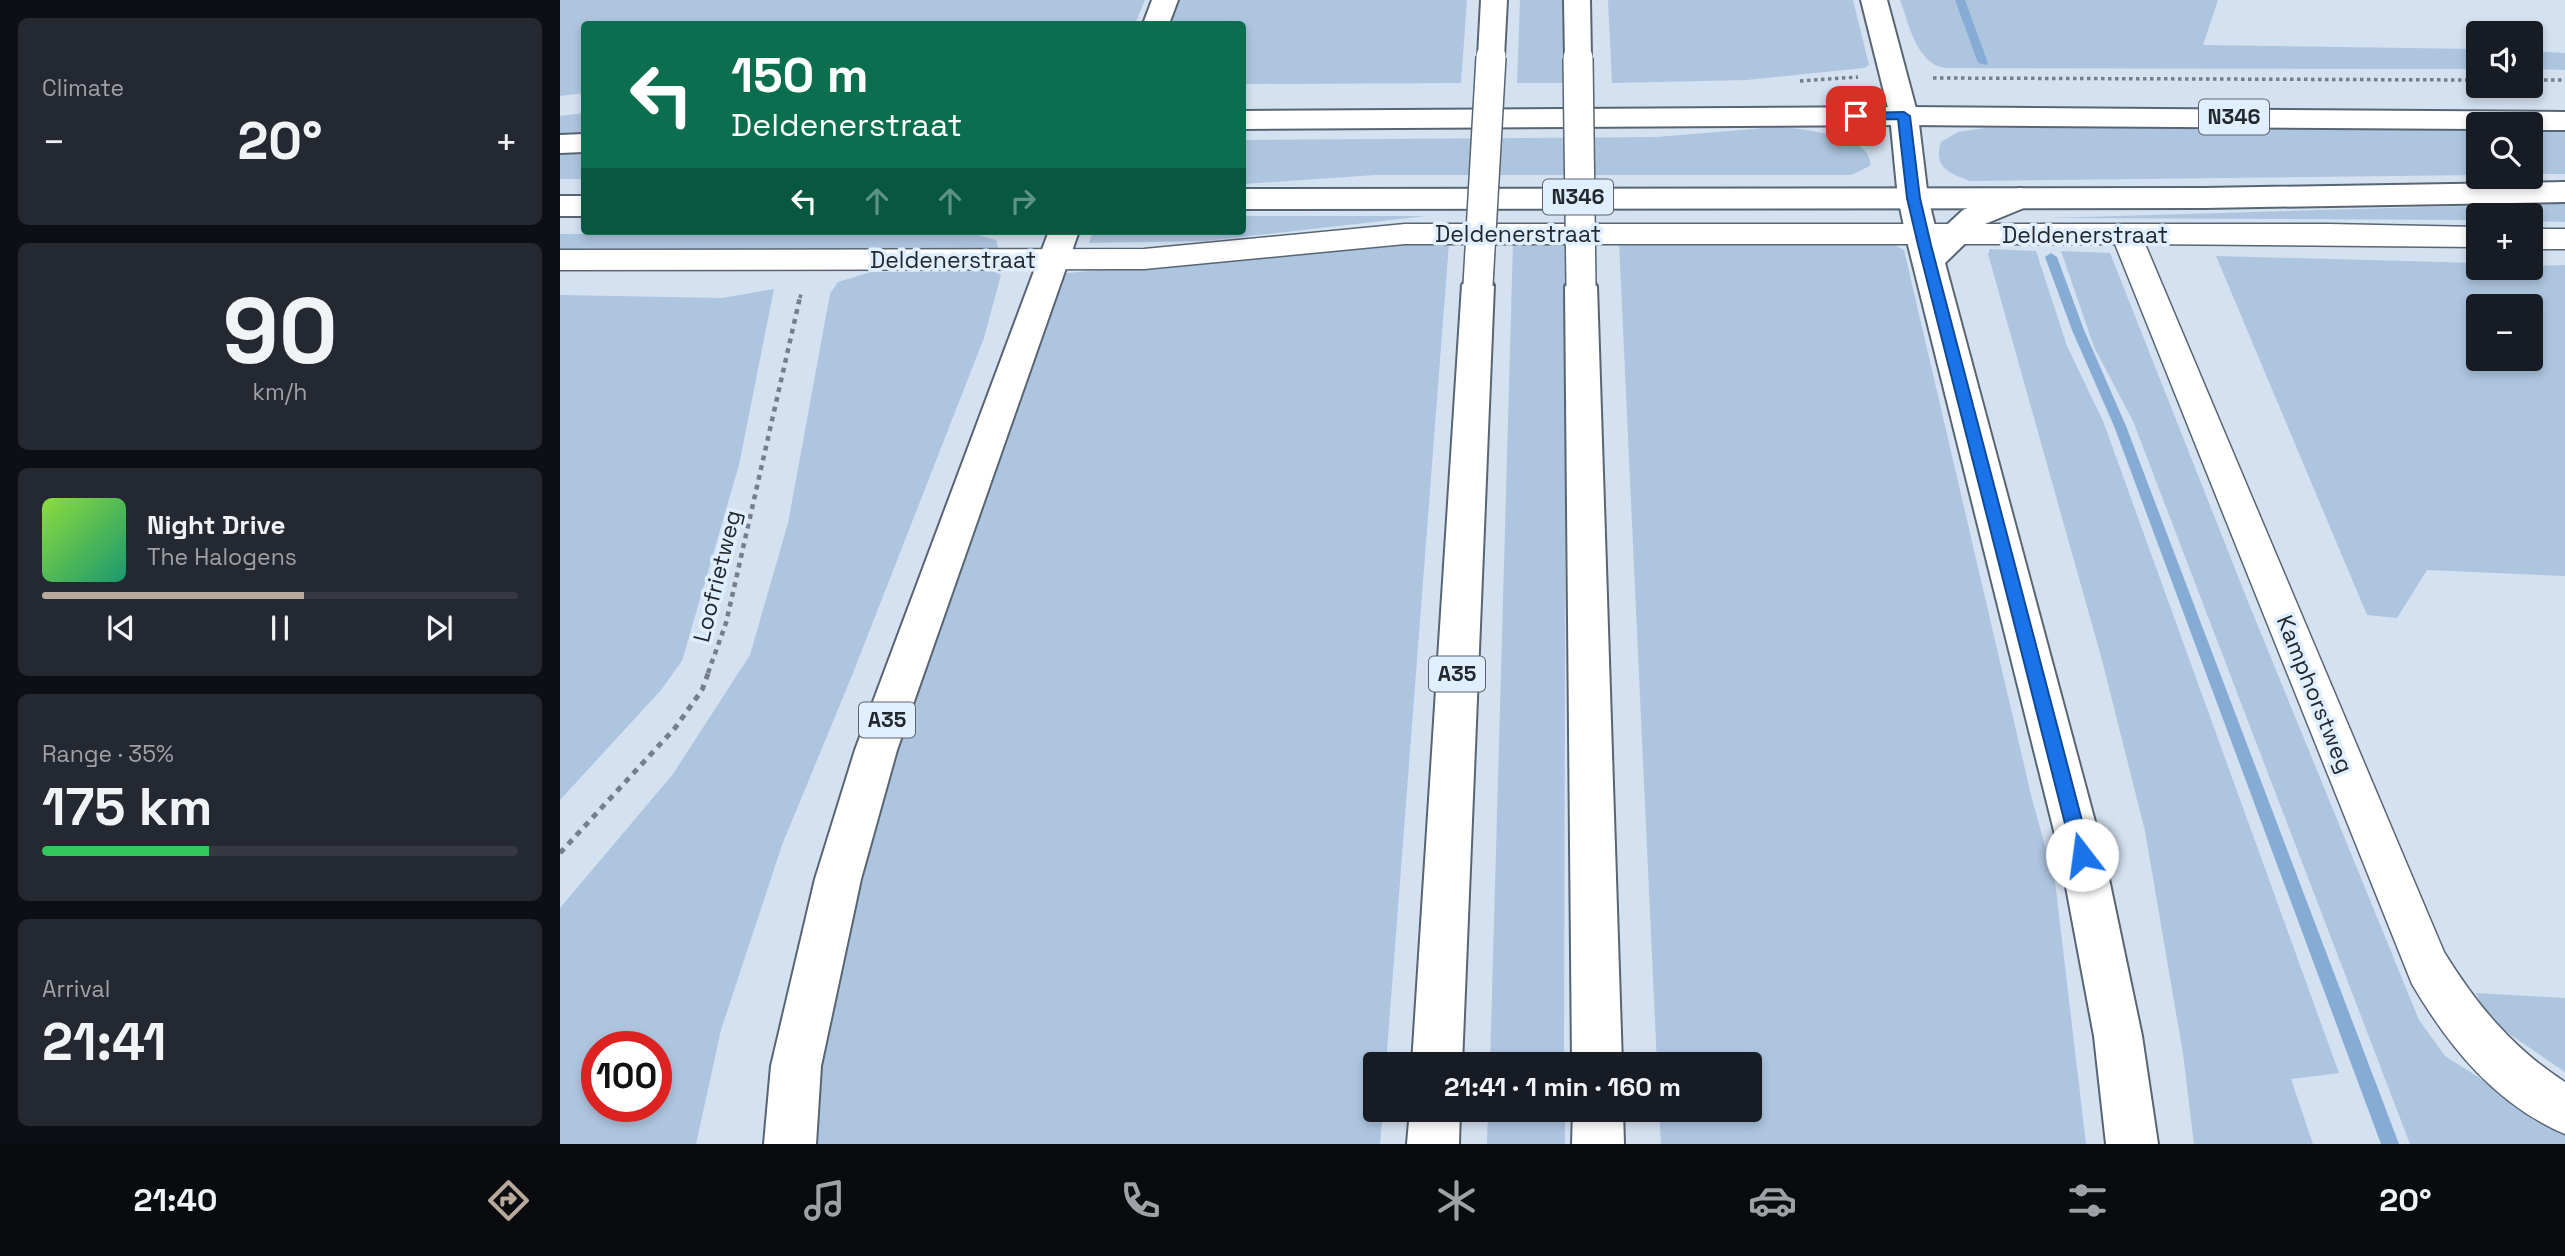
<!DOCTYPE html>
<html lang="en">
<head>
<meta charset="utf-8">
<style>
  :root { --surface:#171b24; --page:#242831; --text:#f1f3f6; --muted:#9ea1a6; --line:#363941; --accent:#b8a99a }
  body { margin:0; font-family:"Space Grotesk",sans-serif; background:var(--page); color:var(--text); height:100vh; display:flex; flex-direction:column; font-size:26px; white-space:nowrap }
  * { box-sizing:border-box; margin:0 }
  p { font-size:23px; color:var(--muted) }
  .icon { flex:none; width:38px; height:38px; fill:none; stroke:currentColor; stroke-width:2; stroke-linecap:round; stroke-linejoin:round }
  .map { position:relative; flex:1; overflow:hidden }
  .drawer { display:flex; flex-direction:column; gap:18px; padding:18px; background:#0d0f14; width:560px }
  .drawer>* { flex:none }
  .hud { position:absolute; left:21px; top:21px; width:665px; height:214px; border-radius:7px; box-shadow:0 4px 10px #0003; background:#0b6e4f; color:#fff; overflow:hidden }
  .buttons { position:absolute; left:1906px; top:21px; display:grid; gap:14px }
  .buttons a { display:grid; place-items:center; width:77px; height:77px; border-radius:7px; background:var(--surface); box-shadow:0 4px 10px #0003; font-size:35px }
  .speed { position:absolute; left:21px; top:1031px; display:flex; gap:14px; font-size:35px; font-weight:700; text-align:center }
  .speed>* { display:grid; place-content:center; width:91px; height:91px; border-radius:50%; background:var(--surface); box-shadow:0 4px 10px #0003; line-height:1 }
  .speed .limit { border:10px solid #d22; background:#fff; color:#111 }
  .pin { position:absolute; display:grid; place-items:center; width:60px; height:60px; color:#fff; margin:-30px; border-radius:14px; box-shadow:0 4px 10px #0006 }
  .me { position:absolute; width:77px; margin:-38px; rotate:345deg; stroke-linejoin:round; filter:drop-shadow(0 0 5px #0008) }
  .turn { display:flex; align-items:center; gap:24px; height:147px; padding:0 35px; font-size:32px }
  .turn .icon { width:91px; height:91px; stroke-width:2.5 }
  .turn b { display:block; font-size:49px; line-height:60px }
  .lanes { display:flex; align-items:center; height:66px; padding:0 35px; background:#0003; justify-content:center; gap:35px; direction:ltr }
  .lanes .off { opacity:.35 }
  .big { font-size:52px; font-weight:800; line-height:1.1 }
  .drawer .tile { flex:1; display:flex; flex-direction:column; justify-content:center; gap:10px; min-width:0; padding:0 24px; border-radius:10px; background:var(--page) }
  .drawer .dial { align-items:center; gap:0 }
  .dial b { font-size:91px; line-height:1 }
  .song { display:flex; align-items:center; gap:21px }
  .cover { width:84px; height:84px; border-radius:10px; background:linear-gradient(135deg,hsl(90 70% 55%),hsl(160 70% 35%)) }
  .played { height:7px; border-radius:4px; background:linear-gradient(90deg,var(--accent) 55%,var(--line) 55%) }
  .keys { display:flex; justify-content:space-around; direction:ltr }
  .heat { display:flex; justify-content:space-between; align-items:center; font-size:38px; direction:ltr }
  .charge { height:10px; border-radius:5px; background:linear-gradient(90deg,#34c759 35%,var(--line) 0) }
  .trip { position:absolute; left:803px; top:1052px; width:399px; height:70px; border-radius:7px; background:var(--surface); box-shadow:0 4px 10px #0003; font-weight:800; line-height:70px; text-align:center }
  .menu { display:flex; height:112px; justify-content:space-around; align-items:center; background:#090b0e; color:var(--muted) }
  .menu .icon { width:49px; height:49px }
  .menu .selected { color:var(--accent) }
  .menu b { font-size:32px; color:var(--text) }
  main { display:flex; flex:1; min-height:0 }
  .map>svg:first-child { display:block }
</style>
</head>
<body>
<main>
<section class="drawer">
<div class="tile"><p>Climate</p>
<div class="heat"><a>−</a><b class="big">20°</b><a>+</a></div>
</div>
<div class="tile dial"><b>90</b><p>km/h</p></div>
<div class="tile">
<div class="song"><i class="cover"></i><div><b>Night Drive</b><p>The Halogens</p></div></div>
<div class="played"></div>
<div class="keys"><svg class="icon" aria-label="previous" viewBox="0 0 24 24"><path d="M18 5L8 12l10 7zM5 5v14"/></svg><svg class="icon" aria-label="pause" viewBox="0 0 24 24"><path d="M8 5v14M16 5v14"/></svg><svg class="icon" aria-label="next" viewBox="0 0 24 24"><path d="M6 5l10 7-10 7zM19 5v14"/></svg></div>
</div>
<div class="tile"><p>Range · 35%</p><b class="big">175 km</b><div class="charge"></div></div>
<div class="tile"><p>Arrival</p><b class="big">21:41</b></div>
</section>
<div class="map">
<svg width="2005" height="1144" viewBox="0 0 2005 1144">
  <rect width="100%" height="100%" fill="#d3e1f1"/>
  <!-- green -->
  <path fill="#aec5df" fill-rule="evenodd" d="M0,0H585L575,24H24V93L0,96Z
    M618,0H907L901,83L683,84L682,24H609Z
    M960,0H1006V83H957Z
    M1048,0H1293L1309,65L1304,68L1187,80L1052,83Z
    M1340,0H1658L1643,45L1918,49V69L1385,68C1356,63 1349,24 1340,0Z
    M1971,51L2005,53V70L1971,69Z
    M24,113V133L0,134V116Z
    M1217,127C1238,128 1316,136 1310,166L1291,175H815L683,184V140L1097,137Z
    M1425,128L1918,129V175L1410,181C1389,173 1373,168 1381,142L1398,132Z
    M1970,130H2005V174H1971Z
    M24,150V179H0V152Z
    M2005,203V222L1971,221L1970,215H1918V220L1489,218Z
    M683,216H866L645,241L529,243L533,231H682Z
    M213,233L418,235L436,240L439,251L0,253V234Z
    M1006,242L1004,1064H930L953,243Z
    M1059,242H1329L1344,250L1472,799L1495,881L1526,1144H1101L1099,1110H1190V1064H1097Z
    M889,243L826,1064H816V1110H823L820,1144H238L270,929L497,274L800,245Z
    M1430,249L1476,251L1507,346L1543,421L1779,1073L1731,1079L1753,1144H1634L1623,1054L1585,831L1542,660L1428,254Z
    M1501,251L1550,253L1689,604L1859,1020L1885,1056L2005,1132V1144H1850L1573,421L1534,347Z
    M1656,256L1918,263V268L2005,265V576L1867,570L1837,618L1807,615ZM1918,306H1970V359H1918Z
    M432,271L441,275L424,338L293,673L222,845L161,1030L136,1144H0V908L113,774L190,655L228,523L270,294L278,282L311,272ZM37,1046H96V1106H37Z
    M214,289L179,465L122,661L101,690L0,800V295L162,298Z
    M1916,993L2005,998V1072L1929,1020Z
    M928,1110H1005V1144H927Z"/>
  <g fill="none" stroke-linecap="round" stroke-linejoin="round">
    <!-- stream -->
    <path fill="#86acd6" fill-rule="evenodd" d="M1395,0H1405L1428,63L1426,65L1418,63Z
      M1491,253L1497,257L1524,330L1566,426L1839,1144H1821L1554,426L1512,330L1485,257Z"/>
    <!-- street casing -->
    <g stroke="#586573" stroke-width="3">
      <path id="street" d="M845,224H1769L1918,227V247L1585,244L1884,952C1917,1005 1952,1048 2005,1082V1134C1936,1105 1889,1047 1852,984L1555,244H845L584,269L0,270V250L584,249Z
        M1970,229H2005V249H1970Z"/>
    </g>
    <!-- primary casing -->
    <g stroke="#586573" stroke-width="4">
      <path id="primary" d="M1344,107L2005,112V130H1970V124H1918V129L1344,125L682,129V111Z
        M24,134V152L0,153V135Z
        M2005,182V202L1644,208L682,209V189L1644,188Z
        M0,196H24V216H0Z"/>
    </g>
    <!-- highway casing -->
    <g stroke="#586573" stroke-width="4">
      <path id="highway" d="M592,0H618L609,24H583Z
        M921,0H947L944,57L941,63L931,65L921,63L918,57Z
        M1004,0H1030L1031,58L1028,64L1018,66L1008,64L1005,58Z
        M1301,0H1327L1358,116L1368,198L1377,234L1403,210L1449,191L1460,188L1471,191L1475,198L1471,205L1425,224L1385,263L1544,855L1582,1036L1598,1144H1546L1534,1036L1500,855L1348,245L1338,198L1330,116Z
        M489,231H519L337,750L301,879L261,1066L256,1144H204L211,1066L255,879L295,750Z
        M918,274L929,277L934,285L902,1064H852L902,285L907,277Z
        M1021,275L1032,278L1037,286L1062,1064H1012L1005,286L1010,278Z
        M850,1110H900L899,1144H847Z
        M1013,1110H1063L1064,1144H1012Z"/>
    </g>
    <!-- path-far2 -->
    <path stroke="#757e89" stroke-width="3.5" stroke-dasharray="3.5 3.5" stroke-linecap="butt" d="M1373,78L1918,80
      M1970,80H2005
      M1240,81L1298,77
      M240,298L241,294"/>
    <!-- path-far1 -->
    <path stroke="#757e89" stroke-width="4.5" stroke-dasharray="5 5" stroke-linecap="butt" d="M148,673L166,623L240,297"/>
    <!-- path -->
    <path stroke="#757e89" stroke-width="5" stroke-dasharray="6 6" stroke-linecap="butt" d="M0,853L115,728L142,690L149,671"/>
    <!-- street -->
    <use href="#street" fill="#fff" fill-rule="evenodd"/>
    <!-- primary -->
    <use href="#primary" fill="#fff" fill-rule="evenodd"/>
    <!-- highway -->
    <use href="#highway" fill="#fff" fill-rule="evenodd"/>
    <!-- highway-bridge casing -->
    <g stroke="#586573" stroke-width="32" stroke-linecap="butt">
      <path id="highway-bridge" d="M1018,58L1021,286
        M918,285L931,57"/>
    </g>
    <!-- highway-bridge -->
    <use href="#highway-bridge" stroke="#fff" stroke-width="29"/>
  </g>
  <!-- route -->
  <path fill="#1a73e8" stroke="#114b97" stroke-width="2" d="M1344,112L1350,116L1360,198L1371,245L1531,855L1529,861L1522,864L1515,861L1513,855L1358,245L1347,198L1338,119L1296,120L1290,116L1296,113Z"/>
  <g text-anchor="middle" stroke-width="7" stroke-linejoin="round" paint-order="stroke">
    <!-- shield labels -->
    <g fill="#e0efff" stroke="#5b646d" stroke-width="2">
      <rect x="1639" y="99.5" width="70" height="35" rx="5"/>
      <rect x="983" y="179.5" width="70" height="35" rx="5"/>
      <rect x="869" y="656.5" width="56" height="35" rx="5"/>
      <rect x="299" y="702.5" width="56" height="35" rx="5"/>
    </g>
    <g font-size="21" font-weight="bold" fill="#22282e">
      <text x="1674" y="124">N346</text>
      <text x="1018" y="204">N346</text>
      <text x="897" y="681">A35</text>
      <text x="327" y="727">A35</text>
    </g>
    <!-- street labels -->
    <g font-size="23" fill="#22282e" stroke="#e0efff">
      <text x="958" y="242">Deldenerstraat</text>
      <text x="1525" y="243">Deldenerstraat</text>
      <text x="393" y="268">Deldenerstraat</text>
      <text transform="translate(157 576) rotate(-76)" y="8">Loofrietweg</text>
      <text transform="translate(1755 694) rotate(68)" y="8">Kamphorstweg</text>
    </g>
  </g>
</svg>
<div class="buttons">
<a><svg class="icon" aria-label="sound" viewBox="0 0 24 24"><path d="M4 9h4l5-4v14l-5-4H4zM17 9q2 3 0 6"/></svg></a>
<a><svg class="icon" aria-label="search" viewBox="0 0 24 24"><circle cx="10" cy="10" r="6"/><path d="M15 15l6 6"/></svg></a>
<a>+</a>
<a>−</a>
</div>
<div class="speed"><div class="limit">100</div></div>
<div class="pin" style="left:1296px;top:116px;background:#d93025"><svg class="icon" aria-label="arrive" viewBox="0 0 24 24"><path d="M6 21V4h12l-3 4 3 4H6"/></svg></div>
<svg class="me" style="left:1522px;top:855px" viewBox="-20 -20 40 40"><circle r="19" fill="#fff"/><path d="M0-13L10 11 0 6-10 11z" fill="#1a73e8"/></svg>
<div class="trip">21:41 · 1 min · 160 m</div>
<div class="hud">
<div class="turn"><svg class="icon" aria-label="left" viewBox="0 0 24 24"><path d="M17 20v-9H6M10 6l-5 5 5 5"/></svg><div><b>150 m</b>Deldenerstraat</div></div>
<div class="lanes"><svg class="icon" aria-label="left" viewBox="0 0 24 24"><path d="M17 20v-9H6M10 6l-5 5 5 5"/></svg><svg class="icon off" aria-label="ahead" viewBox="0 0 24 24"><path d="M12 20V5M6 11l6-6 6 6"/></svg><svg class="icon off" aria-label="ahead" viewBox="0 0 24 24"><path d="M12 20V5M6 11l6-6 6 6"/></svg><svg class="icon off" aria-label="right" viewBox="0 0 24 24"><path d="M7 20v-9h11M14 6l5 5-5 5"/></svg></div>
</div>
</div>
</main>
<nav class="menu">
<b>21:40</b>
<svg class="icon selected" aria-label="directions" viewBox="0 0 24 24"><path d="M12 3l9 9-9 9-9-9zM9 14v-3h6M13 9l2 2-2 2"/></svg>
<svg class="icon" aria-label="music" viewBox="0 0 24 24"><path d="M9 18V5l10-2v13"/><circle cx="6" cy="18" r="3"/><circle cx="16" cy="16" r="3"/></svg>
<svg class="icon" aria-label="phone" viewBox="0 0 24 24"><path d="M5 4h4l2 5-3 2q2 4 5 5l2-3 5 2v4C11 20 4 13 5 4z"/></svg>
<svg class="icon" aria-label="climate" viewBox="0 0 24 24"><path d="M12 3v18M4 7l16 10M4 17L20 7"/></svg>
<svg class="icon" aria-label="car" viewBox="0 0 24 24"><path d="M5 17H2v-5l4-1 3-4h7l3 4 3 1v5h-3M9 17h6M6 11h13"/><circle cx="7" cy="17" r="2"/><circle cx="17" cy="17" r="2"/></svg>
<svg class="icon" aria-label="filters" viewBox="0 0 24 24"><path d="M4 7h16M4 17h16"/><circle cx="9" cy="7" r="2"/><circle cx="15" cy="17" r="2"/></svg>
<b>20°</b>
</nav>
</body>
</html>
